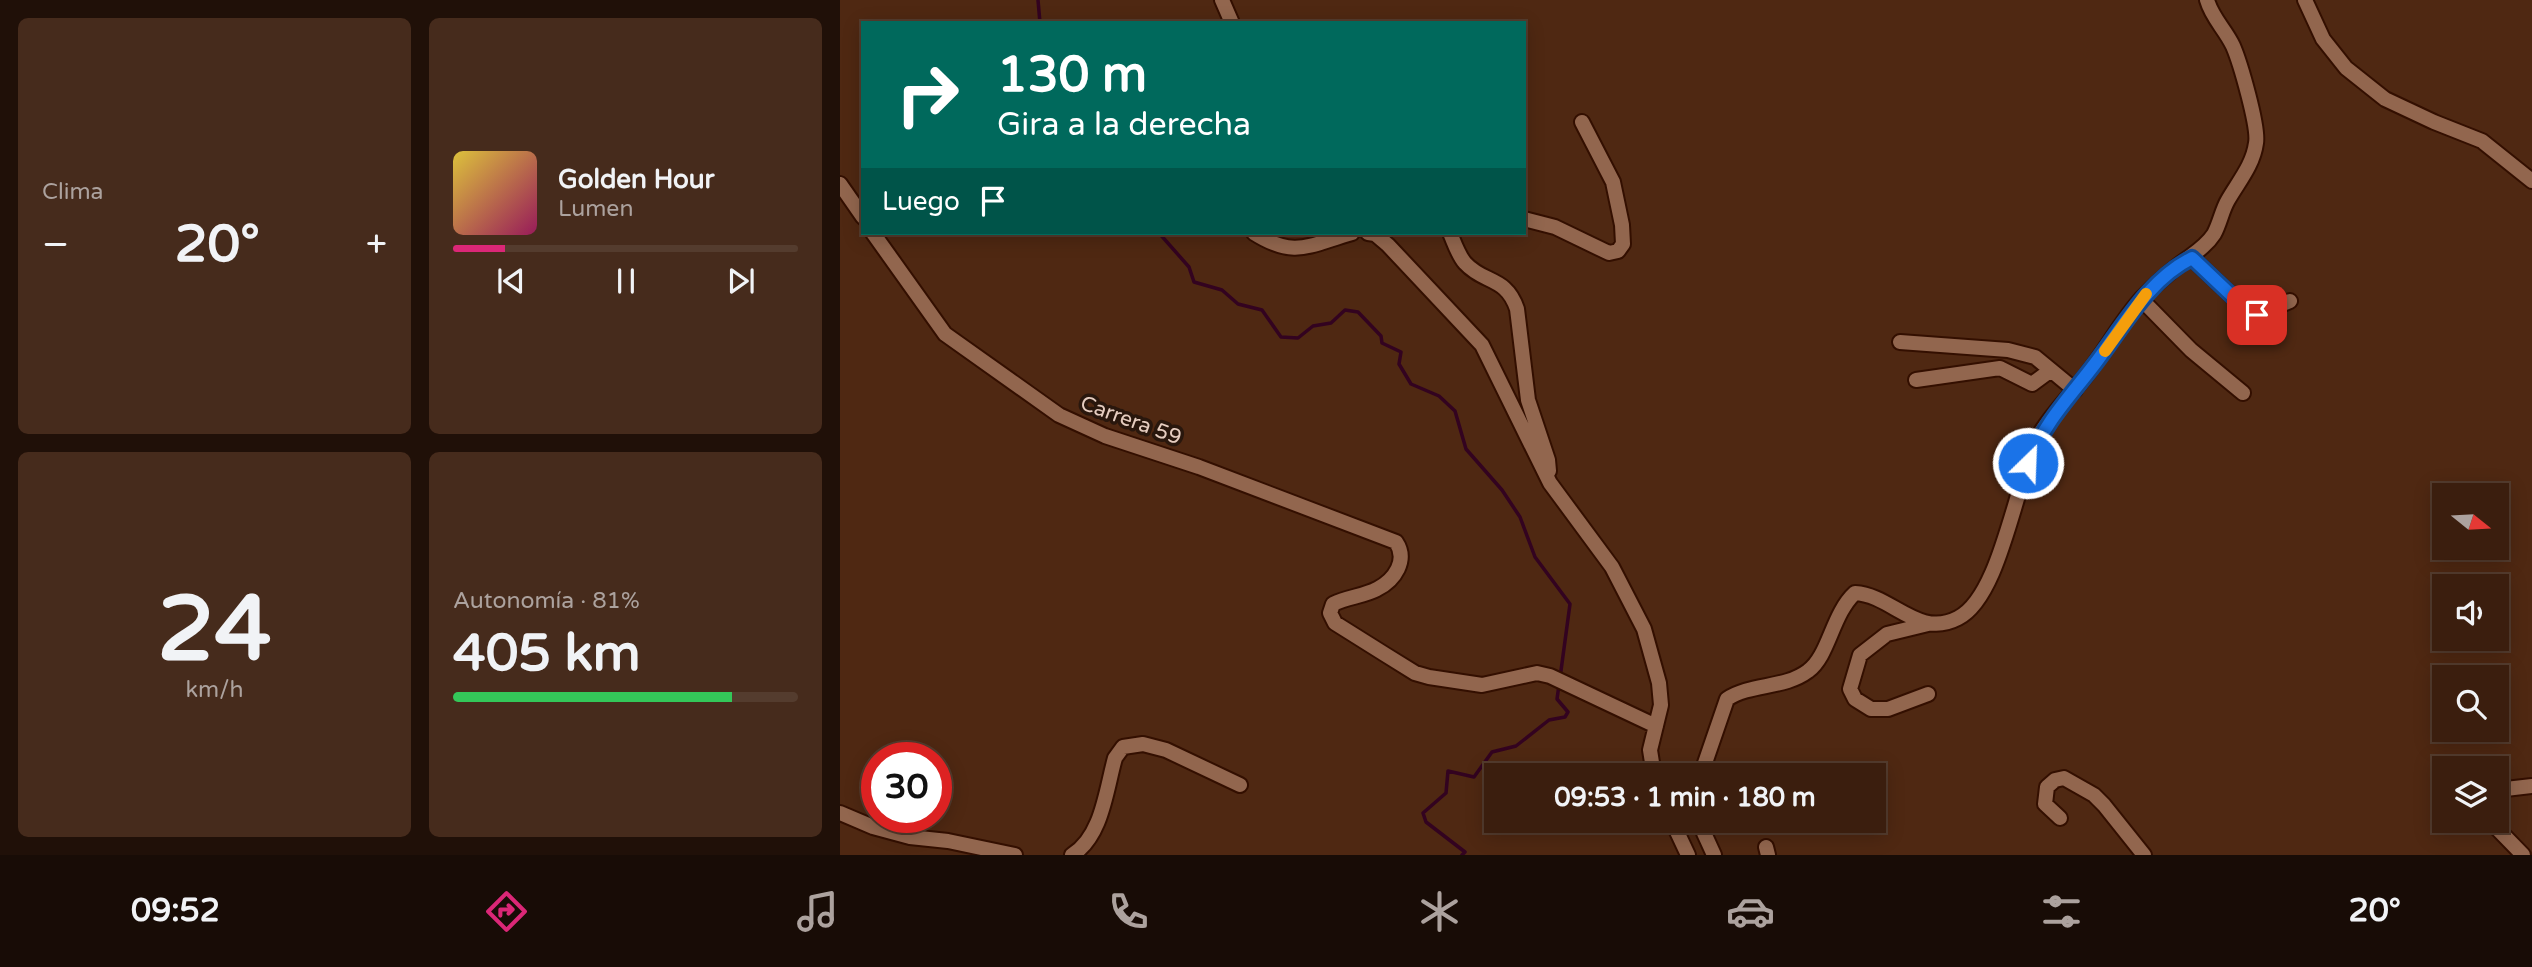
<!DOCTYPE html>
<html lang="es">
<head>
<meta charset="utf-8">
<style>
  :root { --surface:#3b1e0e; --page:#462b1c; --text:#f1f3f6; --muted:#aca29e; --line:#543c2e; --accent:#db2777 }
  body { margin:0; font-family:"Varela Round",sans-serif; background:var(--page); color:var(--text); height:100vh; display:flex; flex-direction:column; font-size:26px; white-space:nowrap }
  * { box-sizing:border-box; margin:0 }
  p { font-size:23px; color:var(--muted) }
  .icon { flex:none; width:38px; height:38px; fill:none; stroke:currentColor; stroke-width:2; stroke-linecap:round; stroke-linejoin:round }
  .map { position:relative; flex:1; overflow:hidden }
  .drawer { display:flex; flex-direction:column; gap:18px; padding:18px; background:#201008; width:840px }
  .drawer>* { flex:none }
  .top-card { position:absolute; left:21px; top:21px; width:665px; height:214px; border-radius:0px; box-shadow:0 4px 18px #0003,0 0 0 2px var(--line); background:#00695c; color:#fff; overflow:hidden }
  .needle { width:46px; rotate:108deg }
  .controls { position:absolute; left:1592px; top:483px; display:grid; gap:14px }
  .controls a { display:grid; place-items:center; width:77px; height:77px; border-radius:0px; background:var(--surface); box-shadow:0 4px 18px #0003,0 0 0 2px var(--line); font-size:35px }
  .speed { position:absolute; left:21px; top:742px; display:flex; gap:14px; font-size:35px; font-weight:700; text-align:center }
  .speed>* { display:grid; place-content:center; width:91px; height:91px; border-radius:50%; background:var(--surface); box-shadow:0 4px 18px #0003,0 0 0 2px var(--line); line-height:1 }
  .speed .limit { border:10px solid #d22; background:#fff; color:#111 }
  .pin { position:absolute; display:grid; place-items:center; width:60px; height:60px; color:#fff; margin:-30px; border-radius:14px; box-shadow:0 4px 10px #0006 }
  .me { position:absolute; width:77px; margin:-38px; rotate:24deg; stroke-linejoin:round; filter:drop-shadow(0 0 5px #0008) }
  .turn { display:flex; align-items:center; gap:24px; height:147px; padding:0 21px; font-size:32px }
  .turn .icon { width:91px; height:91px; stroke-width:2.5 }
  .turn b { display:block; font-size:49px; line-height:60px }
  .then { display:flex; align-items:center; height:66px; padding:0 21px; background:#0003; gap:14px; font-size:26px }
  .big { font-size:52px; font-weight:700; line-height:1.1 }
  .drawer .tile { flex:1; display:flex; flex-direction:column; justify-content:center; gap:10px; min-width:0; padding:0 24px; border-radius:10px; background:var(--page) }
  .drawer .dial { align-items:center; gap:0 }
  .dial b { font-size:91px; line-height:1 }
  .song { display:flex; align-items:center; gap:21px }
  .cover { width:84px; height:84px; border-radius:10px; background:linear-gradient(135deg,hsl(50 70% 55%),hsl(330 70% 35%)) }
  .played { height:7px; border-radius:4px; background:linear-gradient(90deg,var(--accent) 15%,var(--line) 15%) }
  .keys { display:flex; justify-content:space-around; direction:ltr }
  .heat { display:flex; justify-content:space-between; align-items:center; font-size:38px; direction:ltr }
  .charge { height:10px; border-radius:5px; background:linear-gradient(90deg,#34c759 81%,var(--line) 0) }
  .drawer .tiles { flex:1; display:grid; gap:18px; grid-template-columns:repeat(2,1fr) }
  .trip { position:absolute; left:644px; top:763px; width:402px; height:70px; border-radius:0px; background:var(--surface); box-shadow:0 4px 18px #0003,0 0 0 2px var(--line); font-weight:700; line-height:70px; text-align:center }
  .dock { display:flex; height:112px; justify-content:space-around; align-items:center; background:#180c06; color:var(--muted) }
  .dock .icon { width:49px; height:49px }
  .dock .current { color:var(--accent) }
  .dock b { font-size:32px; color:var(--text) }
  main { display:flex; flex:1; min-height:0 }
  .map>svg:first-child { display:block }
</style>
</head>
<body>
<main>
<section class="drawer">
<div class="tiles">
<div class="tile"><p>Clima</p>
<div class="heat"><a>−</a><b class="big">20°</b><a>+</a></div>
</div>
<div class="tile">
<div class="song"><i class="cover"></i><div><b>Golden Hour</b><p>Lumen</p></div></div>
<div class="played"></div>
<div class="keys"><svg class="icon" aria-label="previous" viewBox="0 0 24 24"><path d="M18 5L8 12l10 7zM5 5v14"/></svg><svg class="icon" aria-label="pause" viewBox="0 0 24 24"><path d="M8 5v14M16 5v14"/></svg><svg class="icon" aria-label="next" viewBox="0 0 24 24"><path d="M6 5l10 7-10 7zM19 5v14"/></svg></div>
</div>
<div class="tile dial"><b>24</b><p>km/h</p></div>
<div class="tile"><p>Autonomía · 81%</p><b class="big">405 km</b><div class="charge"></div></div>
</div>
</section>
<div class="map">
<svg width="1692" height="855" viewBox="0 0 1692 855">
  <rect width="100%" height="100%" fill="#4f2812"/>
  <g fill="none" stroke-linecap="round" stroke-linejoin="round">
    <!-- stream -->
    <path stroke="#330320" stroke-width="3.5" d="M198,0L200,23
      M319,233L349,267L354,282L382,290L398,304L422,310L441,337L458,338L473,326L491,323L505,310L518,312L541,336L542,343L561,352L559,364L571,384L599,396L615,411L626,449L662,490L680,517L695,557L730,604L720,678
      M622,855L625,852L586,822L583,813L606,793L608,771L634,777L652,752L676,746L709,720L725,717L728,712L717,699L719,685"/>
    <!-- minor casing -->
    <g stroke="#330f00" stroke-width="18">
      <path id="minor" d="M382,0L392,23
        M1465,0L1483,39L1506,68L1545,99L1594,122L1642,141L1692,181
        M0,184L23,217
        M684,219L715,227L769,253L778,251L783,244L782,225L773,182L742,122
        M33,233L105,334L219,415L265,436L359,467L556,542C568,560 555,580 537,589C524,596 507,597 493,604L490,613L495,623L546,655L575,673L589,677L642,685L697,673L710,676L816,726
        M414,233C455,259 469,245 512,233
        M528,233L535,234L548,245L642,345L710,483L772,567L804,629L819,683L821,705L810,750L814,775
        M610,233C614,242 618,255 625,263C644,284 666,276 677,309L688,400L708,460L709,471
        M1352,258L1410,313L1417,315L1450,301
        M1301,299L1351,350L1403,393
        M1060,342L1168,350L1195,357L1235,390
        M1076,380L1160,368L1192,384L1211,370
        M1088,624L1047,634L1020,655L1010,689L1015,699L1031,709H1048L1088,694
        M864,775L865,763L887,699C911,683 944,689 968,671C989,656 992,614 1015,593C1052,595 1078,639 1118,618C1162,596 1176,476 1201,432C1215,410 1235,391 1250,370C1268,347 1283,318 1303,297C1314,286 1326,275 1339,265C1351,255 1365,248 1374,234C1380,223 1382,210 1388,200C1399,181 1413,165 1416,143C1419,127 1400,62 1393,46C1385,29 1372,18 1367,0
        M1657,790L1692,786
        M0,813L33,827L70,837L108,841L175,855
        M1220,818L1205,804L1207,787L1215,780L1224,778L1254,795L1264,805L1304,855
        M832,821L848,855
        M863,821L864,833L874,855
        M1650,821L1683,855
        M926,847L928,855
        M232,855C262,837 266,790 275,758L283,747L303,744L326,750L400,785"/>
    </g>
    <!-- minor -->
    <use href="#minor" stroke="#92664e" stroke-width="14"/>
  </g>
  <g fill="none" stroke-linecap="round" stroke-linejoin="round">
    <!-- route casing -->
    <g stroke="#114b97" stroke-width="18">
      <path id="route" d="M1188,463C1205,422 1228,399 1254,365C1283,327 1308,280 1352,258L1410,313L1417,315"/>
    </g>
    <!-- route -->
    <use href="#route" stroke="#1a73e8" stroke-width="12"/>
    <!-- slow -->
    <path stroke="#f59e0b" stroke-width="12" d="M1265,351L1306,294"/>
  </g>
  <g text-anchor="middle" stroke-width="7" stroke-linejoin="round" paint-order="stroke">
    <!-- street labels -->
    <g font-size="21" fill="#e6cdc0" stroke="#29170d">
      <text transform="translate(291 420) rotate(20)" y="7">Carrera 59</text>
    </g>
  </g>
</svg>
<div class="controls">
<a><svg class="needle" viewBox="-14 -14 28 28"><path d="M0-13l5 13h-10z" fill="#e53935"/><path d="M0 13l5-13h-10z" fill="#aca29e"/></svg></a>
<a><svg class="icon" aria-label="sound" viewBox="0 0 24 24"><path d="M4 9h4l5-4v14l-5-4H4zM17 9q2 3 0 6"/></svg></a>
<a><svg class="icon" aria-label="search" viewBox="0 0 24 24"><circle cx="10" cy="10" r="6"/><path d="M15 15l6 6"/></svg></a>
<a><svg class="icon" aria-label="layers" viewBox="0 0 24 24"><path d="M12 4l9 5-9 5-9-5zM3 14l9 5 9-5"/></svg></a>
</div>
<div class="speed"><div class="limit">30</div></div>
<div class="pin" style="left:1417px;top:315px;background:#d93025"><svg class="icon" aria-label="arrive" viewBox="0 0 24 24"><path d="M6 21V4h12l-3 4 3 4H6"/></svg></div>
<svg class="me" style="left:1188px;top:463px" viewBox="-20 -20 40 40"><circle r="17" fill="#1a73e8" stroke="#fff" stroke-width="3"/><path d="M0-11L8 9 0 5-8 9z" fill="#fff"/></svg>
<div class="trip">09:53 · 1 min · 180 m</div>
<div class="top-card">
<div class="turn"><svg class="icon" aria-label="right" viewBox="0 0 24 24"><path d="M7 20v-9h11M14 6l5 5-5 5"/></svg><div><b>130 m</b>Gira a la derecha</div></div>
<div class="then">Luego<svg class="icon" aria-label="arrive" viewBox="0 0 24 24"><path d="M6 21V4h12l-3 4 3 4H6"/></svg></div>
</div>
</div>
</main>
<nav class="dock">
<b>09:52</b>
<svg class="icon current" aria-label="directions" viewBox="0 0 24 24"><path d="M12 3l9 9-9 9-9-9zM9 14v-3h6M13 9l2 2-2 2"/></svg>
<svg class="icon" aria-label="music" viewBox="0 0 24 24"><path d="M9 18V5l10-2v13"/><circle cx="6" cy="18" r="3"/><circle cx="16" cy="16" r="3"/></svg>
<svg class="icon" aria-label="phone" viewBox="0 0 24 24"><path d="M5 4h4l2 5-3 2q2 4 5 5l2-3 5 2v4C11 20 4 13 5 4z"/></svg>
<svg class="icon" aria-label="climate" viewBox="0 0 24 24"><path d="M12 3v18M4 7l16 10M4 17L20 7"/></svg>
<svg class="icon" aria-label="car" viewBox="0 0 24 24"><path d="M5 17H2v-5l4-1 3-4h7l3 4 3 1v5h-3M9 17h6M6 11h13"/><circle cx="7" cy="17" r="2"/><circle cx="17" cy="17" r="2"/></svg>
<svg class="icon" aria-label="filters" viewBox="0 0 24 24"><path d="M4 7h16M4 17h16"/><circle cx="9" cy="7" r="2"/><circle cx="15" cy="17" r="2"/></svg>
<b>20°</b>
</nav>
</body>
</html>
